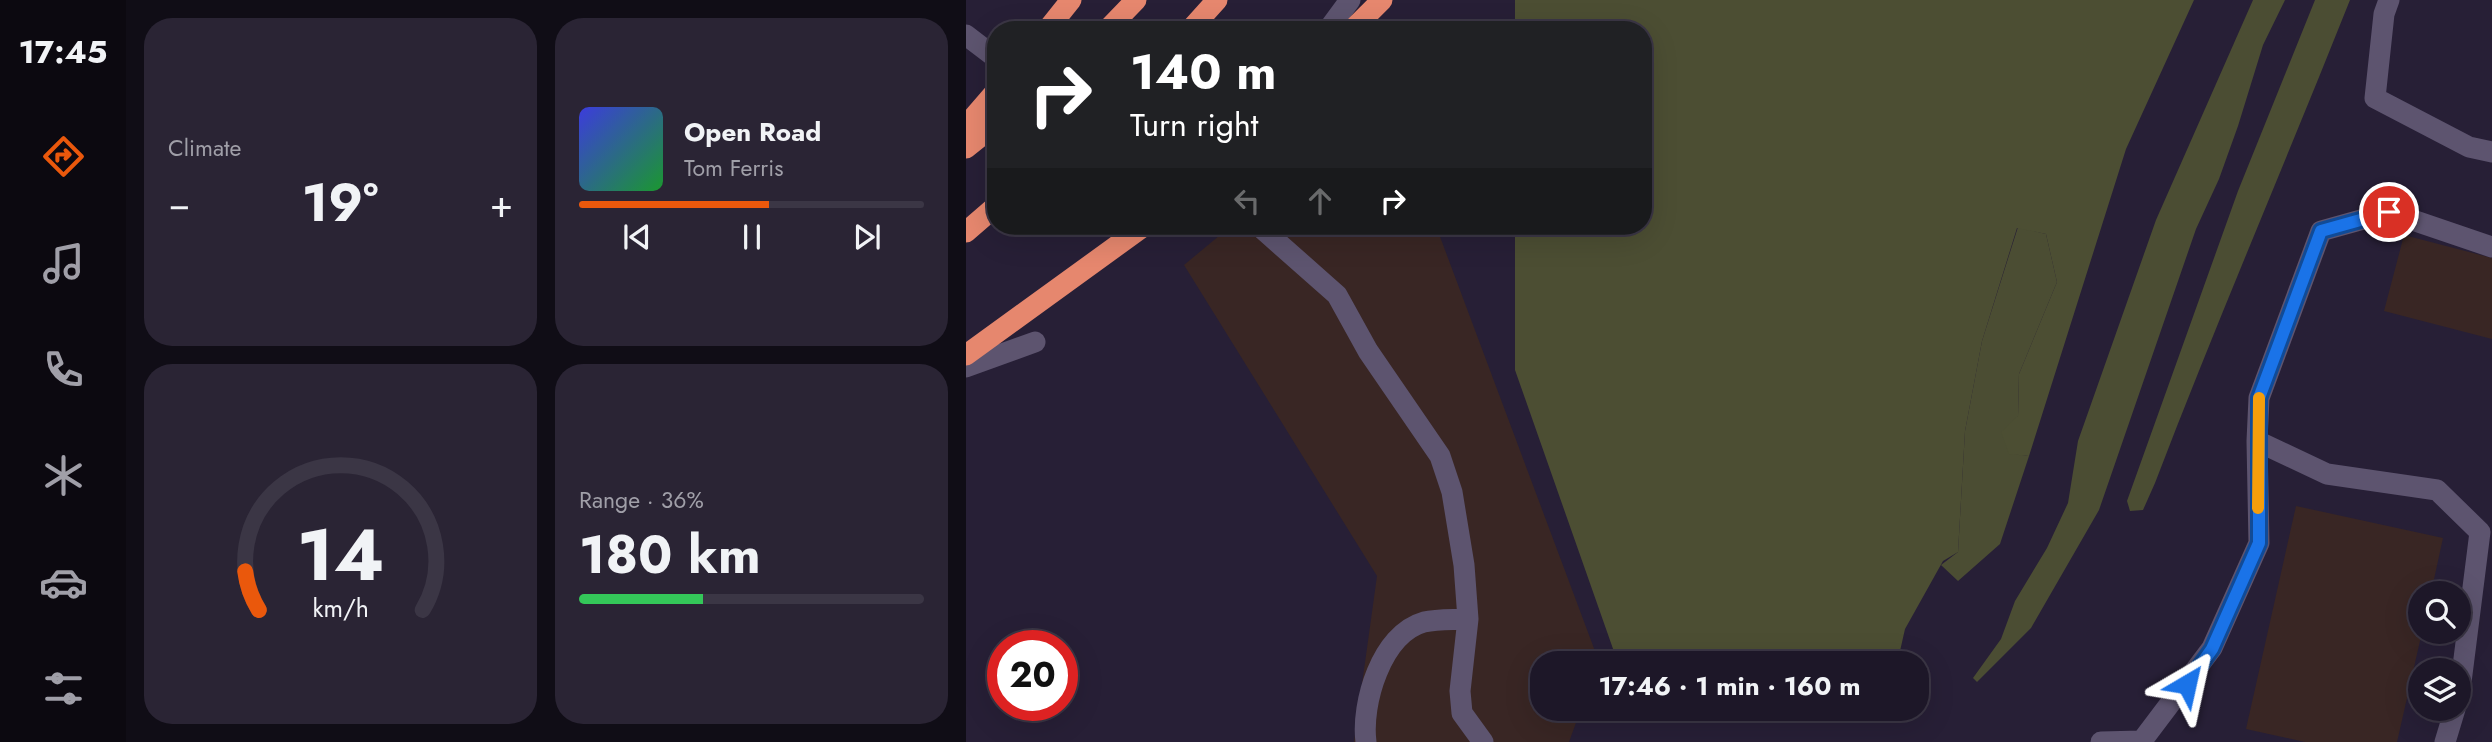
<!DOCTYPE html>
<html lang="en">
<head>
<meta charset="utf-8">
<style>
  :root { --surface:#1d1728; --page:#2a2434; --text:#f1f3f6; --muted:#a09fa8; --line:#3b3645; --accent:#ea580c }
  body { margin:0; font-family:Jost,sans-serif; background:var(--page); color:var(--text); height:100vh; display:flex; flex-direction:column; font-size:26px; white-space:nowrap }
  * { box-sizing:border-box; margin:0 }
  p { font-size:23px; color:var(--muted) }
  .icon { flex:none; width:38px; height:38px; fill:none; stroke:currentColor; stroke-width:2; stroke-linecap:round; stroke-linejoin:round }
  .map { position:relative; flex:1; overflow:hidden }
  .panel { display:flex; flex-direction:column; gap:18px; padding:18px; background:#100d16; width:840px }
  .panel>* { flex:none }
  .top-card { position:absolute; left:21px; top:21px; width:665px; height:214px; border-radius:28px; box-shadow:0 7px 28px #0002,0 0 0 2px var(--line); background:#202124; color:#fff; overflow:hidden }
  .buttons { position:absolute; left:1442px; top:581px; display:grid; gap:14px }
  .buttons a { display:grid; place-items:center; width:63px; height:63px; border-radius:50%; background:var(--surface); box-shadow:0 7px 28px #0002,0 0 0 2px var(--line); font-size:35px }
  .speed { position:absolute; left:21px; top:630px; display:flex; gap:14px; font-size:35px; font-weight:700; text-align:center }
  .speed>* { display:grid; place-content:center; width:91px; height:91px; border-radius:50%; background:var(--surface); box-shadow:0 7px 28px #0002,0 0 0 2px var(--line); line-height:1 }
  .speed .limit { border:10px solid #d22; background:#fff; color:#111 }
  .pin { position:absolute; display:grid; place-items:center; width:60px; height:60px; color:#fff; margin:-30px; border:4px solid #fff; border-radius:50%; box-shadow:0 2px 7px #0007 }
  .me { position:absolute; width:77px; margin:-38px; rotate:36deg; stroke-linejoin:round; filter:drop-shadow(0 0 5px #0008) }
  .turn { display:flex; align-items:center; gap:24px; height:147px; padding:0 28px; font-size:32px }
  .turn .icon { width:91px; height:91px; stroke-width:2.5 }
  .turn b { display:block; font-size:49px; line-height:60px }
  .lanes { display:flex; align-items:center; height:66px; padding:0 28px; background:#0003; justify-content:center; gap:35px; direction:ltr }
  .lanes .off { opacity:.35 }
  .big { font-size:52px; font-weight:700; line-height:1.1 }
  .panel .widget { flex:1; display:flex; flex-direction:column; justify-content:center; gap:10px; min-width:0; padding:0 24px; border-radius:28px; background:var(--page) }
  .panel .dial { align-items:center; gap:0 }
  .dial svg { height:182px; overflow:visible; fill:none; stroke:var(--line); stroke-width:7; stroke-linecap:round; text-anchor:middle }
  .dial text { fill:var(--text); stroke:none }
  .song { display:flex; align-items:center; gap:21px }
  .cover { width:84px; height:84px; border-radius:10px; background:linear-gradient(135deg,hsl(240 70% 55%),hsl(130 70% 35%)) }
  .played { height:7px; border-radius:4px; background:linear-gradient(90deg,var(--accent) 55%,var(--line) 55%) }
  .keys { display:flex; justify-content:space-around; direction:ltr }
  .heat { display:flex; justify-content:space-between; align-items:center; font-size:38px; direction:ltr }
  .charge { height:10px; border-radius:5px; background:linear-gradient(90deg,#34c759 36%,var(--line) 0) }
  .panel .tiles { flex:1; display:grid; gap:18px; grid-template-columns:repeat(2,1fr) }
  .trip { position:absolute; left:564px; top:651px; width:399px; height:70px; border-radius:28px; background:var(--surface); box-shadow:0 7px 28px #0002,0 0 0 2px var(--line); font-weight:700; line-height:70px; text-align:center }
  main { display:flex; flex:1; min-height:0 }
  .dock { display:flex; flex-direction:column; width:126px; justify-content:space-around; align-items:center; background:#0c0910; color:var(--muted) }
  .dock .icon { width:49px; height:49px }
  .dock .on { color:var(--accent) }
  .dock b { font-size:32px; color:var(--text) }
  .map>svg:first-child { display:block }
</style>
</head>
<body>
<main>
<nav class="dock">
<b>17:45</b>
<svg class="icon on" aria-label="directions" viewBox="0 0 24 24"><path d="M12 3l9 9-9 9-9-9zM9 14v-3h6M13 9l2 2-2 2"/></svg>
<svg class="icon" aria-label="music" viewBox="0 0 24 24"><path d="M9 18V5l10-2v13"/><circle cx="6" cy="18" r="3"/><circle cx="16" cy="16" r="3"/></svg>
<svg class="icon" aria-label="phone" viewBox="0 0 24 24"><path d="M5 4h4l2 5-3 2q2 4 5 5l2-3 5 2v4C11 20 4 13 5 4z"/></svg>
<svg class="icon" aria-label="climate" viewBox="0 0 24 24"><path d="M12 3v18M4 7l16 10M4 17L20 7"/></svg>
<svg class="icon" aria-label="car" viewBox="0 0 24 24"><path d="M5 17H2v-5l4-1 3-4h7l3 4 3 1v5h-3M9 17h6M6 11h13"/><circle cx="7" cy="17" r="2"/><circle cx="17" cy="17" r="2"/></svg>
<svg class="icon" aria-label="filters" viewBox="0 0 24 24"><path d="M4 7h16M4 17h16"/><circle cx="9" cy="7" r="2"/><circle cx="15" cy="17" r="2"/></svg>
</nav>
<section class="panel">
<div class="tiles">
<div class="widget"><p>Climate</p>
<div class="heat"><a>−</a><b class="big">19°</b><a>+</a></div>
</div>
<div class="widget">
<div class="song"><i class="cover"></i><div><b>Open Road</b><p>Tom Ferris</p></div></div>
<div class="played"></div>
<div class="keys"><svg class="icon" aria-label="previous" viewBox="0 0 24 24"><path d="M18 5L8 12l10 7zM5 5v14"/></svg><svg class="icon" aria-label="pause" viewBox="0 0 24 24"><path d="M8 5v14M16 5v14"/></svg><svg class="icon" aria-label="next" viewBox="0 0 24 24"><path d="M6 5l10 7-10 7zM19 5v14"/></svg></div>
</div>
<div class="widget dial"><svg viewBox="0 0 100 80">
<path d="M14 69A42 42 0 1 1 86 69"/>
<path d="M14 69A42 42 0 0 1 8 52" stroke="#ea580c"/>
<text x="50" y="56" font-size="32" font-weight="700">14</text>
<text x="50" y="72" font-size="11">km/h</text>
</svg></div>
<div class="widget"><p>Range · 36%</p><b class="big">180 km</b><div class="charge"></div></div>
</div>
</section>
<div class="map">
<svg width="1526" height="742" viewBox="0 0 1526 742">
  <rect width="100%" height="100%" fill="#271f36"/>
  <!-- industrial -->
  <path fill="#392624" d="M265,226H470L632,659L631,663H576V709H615L603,742H388L411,576L218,265Z
    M1438,235L1526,258V339L1418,311Z
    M1330,506L1477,538L1465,593H1454L1456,632L1431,742H1339L1280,729Z"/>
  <!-- green -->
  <path fill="#4b4d33" d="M1287,0H1319L1297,45L1272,126L1253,179L1230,229L1133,510L1065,628L1011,682L1007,678L1035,639L1049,601L1081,548L1102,503L1112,441L1190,220Z
    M1349,0H1384C1320,161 1251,321 1189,483L1177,510L1164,511L1161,501L1272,191Z
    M1052,227L1080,234L1091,282L1053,374L1052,416L1043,453L1063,456L1034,544L992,581L975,565L992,552L999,431L1016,341Z"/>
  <!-- forest -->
  <path fill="#4c4e33" d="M549,0H1228L1160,149L1063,456L1043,454L1035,432L1052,416L1053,374L1091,282L1080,234L1051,228L1016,341L999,431L992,552L977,561L939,629L934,651L904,652L848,663H652L549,370V226H677V30H549Z"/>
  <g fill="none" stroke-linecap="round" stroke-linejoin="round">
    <!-- minor -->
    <path stroke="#5d546f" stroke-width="21" d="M1423,0L1418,14L1409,98L1503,147L1526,152
      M362,30L384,0
      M0,35L30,58
      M293,226L371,295L402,351L474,456L486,492L498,565L502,619L494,691L496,713L517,742
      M0,367L69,342
      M1493,698L1514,532L1471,490L1361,474L1291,441L1293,398L1355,231L1423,212L1526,247
      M400,742C395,704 415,634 458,622C472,619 488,620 502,619
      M1135,742L1175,741
      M1175,742L1246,648L1293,543L1291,441
      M1479,742L1489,709"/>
    <!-- highway -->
    <path stroke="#e6876e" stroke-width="21" d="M81,30L105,0
      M141,30L170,0
      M224,30L251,0
      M386,30L416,0
      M0,126L30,91
      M0,148L30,124
      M0,232L30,206
      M0,355L178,226"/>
  </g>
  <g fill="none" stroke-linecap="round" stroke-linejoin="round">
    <!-- route casing -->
    <g stroke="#114b97" stroke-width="18">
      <path id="route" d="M1221,684L1246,649L1293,543V398L1355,231L1423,212"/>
    </g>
    <!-- route -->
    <use href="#route" stroke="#1a73e8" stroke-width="12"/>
    <!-- slow -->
    <path stroke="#f59e0b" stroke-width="12" d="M1292,508L1293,398"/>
  </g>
</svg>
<div class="buttons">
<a><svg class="icon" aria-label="search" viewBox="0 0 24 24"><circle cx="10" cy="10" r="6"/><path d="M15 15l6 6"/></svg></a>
<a><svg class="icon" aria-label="layers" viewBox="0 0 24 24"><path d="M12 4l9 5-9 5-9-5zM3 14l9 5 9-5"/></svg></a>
</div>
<div class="speed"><div class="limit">20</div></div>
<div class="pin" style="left:1423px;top:212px;background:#d93025"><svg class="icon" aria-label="arrive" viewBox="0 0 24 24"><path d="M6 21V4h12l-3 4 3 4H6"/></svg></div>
<svg class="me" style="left:1221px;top:684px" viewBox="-20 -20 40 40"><path d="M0-17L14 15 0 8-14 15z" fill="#1a73e8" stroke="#fff" stroke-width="4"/></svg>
<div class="trip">17:46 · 1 min · 160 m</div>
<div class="top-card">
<div class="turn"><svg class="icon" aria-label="right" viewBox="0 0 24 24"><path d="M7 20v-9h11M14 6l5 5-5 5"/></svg><div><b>140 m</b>Turn right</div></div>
<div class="lanes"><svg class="icon off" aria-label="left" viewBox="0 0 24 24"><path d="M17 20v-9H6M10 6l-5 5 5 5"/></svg><svg class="icon off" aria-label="ahead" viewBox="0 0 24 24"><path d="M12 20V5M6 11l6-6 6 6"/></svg><svg class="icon" aria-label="right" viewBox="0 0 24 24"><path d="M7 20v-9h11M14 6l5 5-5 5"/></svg></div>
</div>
</div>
</main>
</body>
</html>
